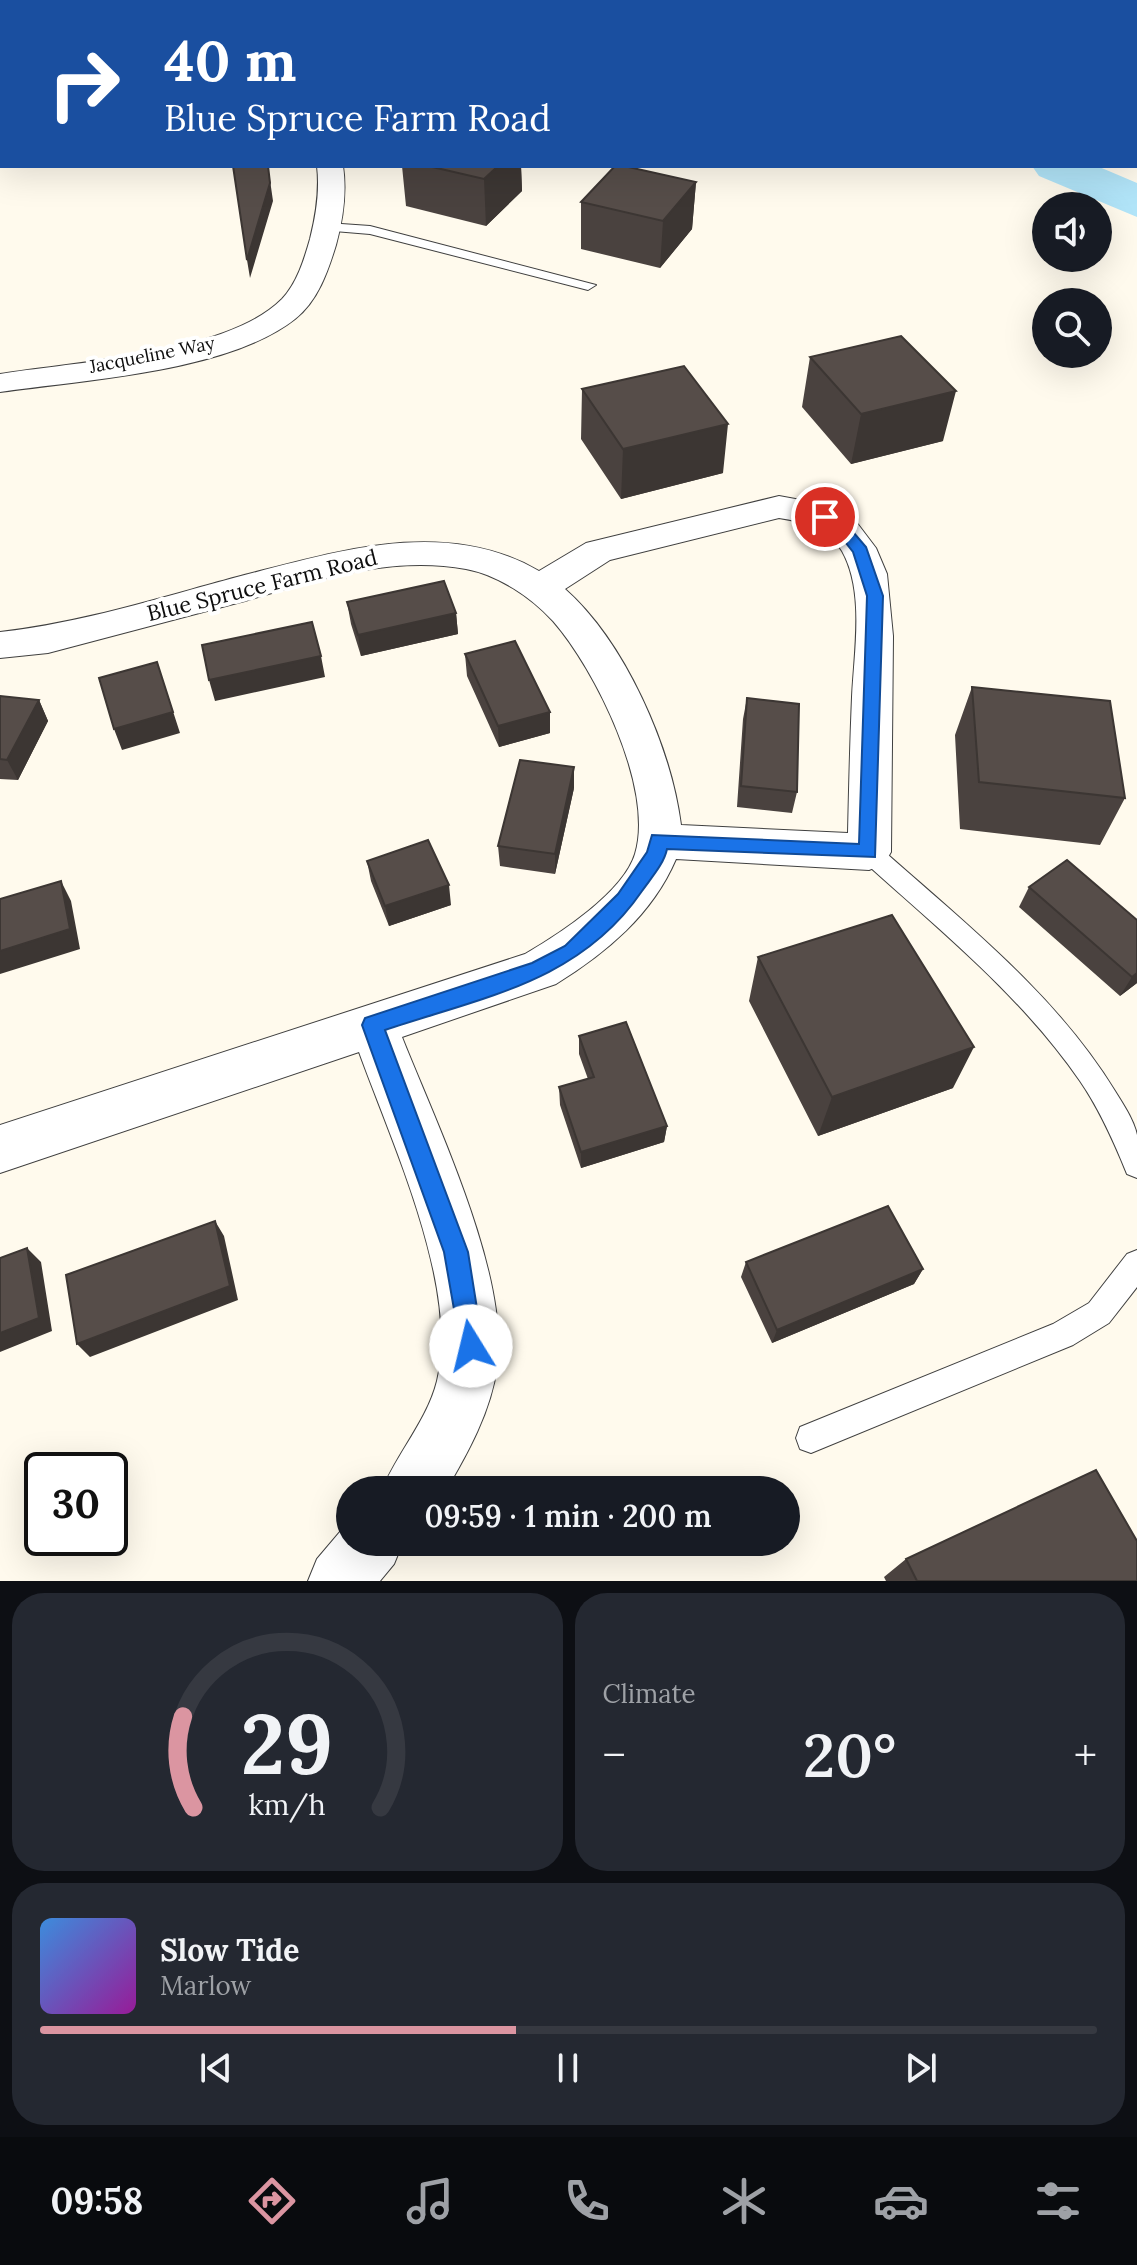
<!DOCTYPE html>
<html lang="en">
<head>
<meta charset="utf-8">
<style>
  :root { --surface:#171b24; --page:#242831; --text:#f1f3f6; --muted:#9ea1a6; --line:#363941; --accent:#db95a1 }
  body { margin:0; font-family:Lora,serif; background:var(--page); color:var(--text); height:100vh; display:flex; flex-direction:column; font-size:30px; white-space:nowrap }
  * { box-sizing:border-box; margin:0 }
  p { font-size:26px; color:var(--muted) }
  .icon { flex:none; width:44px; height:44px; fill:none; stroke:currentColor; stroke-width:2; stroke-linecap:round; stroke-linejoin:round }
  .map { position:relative; height:1581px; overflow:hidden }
  .drawer { display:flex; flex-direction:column; gap:12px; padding:12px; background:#0d0f14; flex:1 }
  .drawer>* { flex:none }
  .guide { position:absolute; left:0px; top:0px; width:1138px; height:168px; box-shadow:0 8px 32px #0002; background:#1a4fa0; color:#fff; overflow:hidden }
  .tools { position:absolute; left:1032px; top:192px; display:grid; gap:16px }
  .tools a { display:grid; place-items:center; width:80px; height:80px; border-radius:50%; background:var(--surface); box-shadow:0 8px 32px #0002; font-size:40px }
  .speed { position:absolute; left:24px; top:1452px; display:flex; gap:16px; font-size:40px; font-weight:700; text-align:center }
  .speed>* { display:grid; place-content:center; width:104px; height:104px; border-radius:50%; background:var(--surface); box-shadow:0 8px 32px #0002; line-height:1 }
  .speed .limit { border:4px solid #111; border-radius:12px; background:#fff; color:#111 }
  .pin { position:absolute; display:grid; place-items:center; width:68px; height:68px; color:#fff; margin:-34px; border:4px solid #fff; border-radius:50%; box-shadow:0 2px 8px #0007 }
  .me { position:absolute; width:88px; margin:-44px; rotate:351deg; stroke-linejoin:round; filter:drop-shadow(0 0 6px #0008) }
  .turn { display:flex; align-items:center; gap:28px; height:168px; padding:0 32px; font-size:36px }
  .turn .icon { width:104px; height:104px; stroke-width:2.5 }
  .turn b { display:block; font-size:56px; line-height:68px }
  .big { font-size:60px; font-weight:600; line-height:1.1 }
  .drawer .widget { flex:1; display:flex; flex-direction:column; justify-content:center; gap:12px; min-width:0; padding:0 28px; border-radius:32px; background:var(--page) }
  .drawer .dial { align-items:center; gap:0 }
  .dial svg { height:208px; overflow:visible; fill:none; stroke:var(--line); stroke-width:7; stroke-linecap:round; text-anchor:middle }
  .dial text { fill:var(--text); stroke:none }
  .song { display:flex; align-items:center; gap:24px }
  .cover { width:96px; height:96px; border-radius:12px; background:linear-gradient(135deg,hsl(210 70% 55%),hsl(300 70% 35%)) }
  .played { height:8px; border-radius:4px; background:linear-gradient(90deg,var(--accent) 45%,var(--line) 45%) }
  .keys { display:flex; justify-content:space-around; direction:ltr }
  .heat { display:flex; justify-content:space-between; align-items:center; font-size:44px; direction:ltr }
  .drawer .tiles { flex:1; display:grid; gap:12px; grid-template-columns:1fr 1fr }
  .widget:last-child { grid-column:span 2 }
  .trip { position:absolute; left:336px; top:1476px; width:464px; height:80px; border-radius:40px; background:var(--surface); box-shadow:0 8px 32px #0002; font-weight:600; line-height:80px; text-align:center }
  .tabs { display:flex; height:128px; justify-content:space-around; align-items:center; background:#090b0e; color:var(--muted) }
  .tabs .icon { width:56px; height:56px }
  .tabs .on { color:var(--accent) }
  .tabs b { font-size:36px; color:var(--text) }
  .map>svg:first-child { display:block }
</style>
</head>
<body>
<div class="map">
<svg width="1137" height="1581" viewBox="0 0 1137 1581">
  <rect width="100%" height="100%" fill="#fffaed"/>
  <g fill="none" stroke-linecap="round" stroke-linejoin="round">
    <!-- river -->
    <path fill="#b1e4f8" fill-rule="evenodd" d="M742,0H783L784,2H743Z
      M1032,166H1097L1137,183V217L1039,176Z"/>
    <!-- lane casing -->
    <g stroke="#404040" stroke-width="2">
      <path id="lane" d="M327,223L370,226L596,285L588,290L370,234L322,230V224Z
        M869,843L877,845C962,921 1055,993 1115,1091C1123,1104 1134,1120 1137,1135C1137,1148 1137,1164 1137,1178L1127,1174C1114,1142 1100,1110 1080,1081C1021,995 937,928 861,859L858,852L861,845Z
        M1137,1250V1287L1109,1323L1073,1345L811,1453L800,1449L796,1438L800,1427L1053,1324L1089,1303L1127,1254Z"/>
    </g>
    <!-- street casing -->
    <g stroke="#404040" stroke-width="2">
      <path id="street" d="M241,0H264L266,2H243Z
        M317,166H343C347,193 343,219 336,245C328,271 318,301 295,319C228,372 84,380 0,392V374C74,362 228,354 282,299C297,283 304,260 310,239C316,215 320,191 317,166Z
        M779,496L828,505L854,519L876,548L887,574L893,636L891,852L884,864L869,870L676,859C652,915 606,953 556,984L402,1037C436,1123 510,1276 497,1367C491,1411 468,1453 446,1490H382C397,1453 427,1421 437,1381C460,1287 391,1141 359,1052L0,1173V1125L525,954C558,935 623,893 635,854C655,789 595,669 553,621C531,597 498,575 466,569C389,555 314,581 241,602C177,619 112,636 48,653L0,658V632C81,623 159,598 237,577C336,552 444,516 539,571L586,543ZM779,518C804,522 828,527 842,551C865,592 854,652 852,697C850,743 849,788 848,833L681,825C671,747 625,642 565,589L610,560Z
        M350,1520V1542H403L394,1564L380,1581H308L317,1559Z"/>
    </g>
    <!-- primary casing -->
    <g stroke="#1e1e1e" stroke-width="2">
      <path id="primary" d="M166,0H194L165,2Z
        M0,44H2L0,59Z"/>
    </g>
    <!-- lane -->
    <use href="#lane" fill="#fff" fill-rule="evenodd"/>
    <!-- street -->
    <use href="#street" fill="#fff" fill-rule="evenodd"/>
    <!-- primary -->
    <use href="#primary" fill="#fcc761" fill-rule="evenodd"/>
  </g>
  <!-- wall -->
  <path fill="#4a423f" d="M402,166H521L522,191L486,226L406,206Z
    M696,182L692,229L660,268L581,249V202Z
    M810,357L943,441L851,464L802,407Z
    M582,389L723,473L621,499L581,439Z
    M347,602L456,613L458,634L361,656L351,624Z
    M465,654L550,712V733L499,747L467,676Z
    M972,687L1125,798L1100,845L960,829L955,735Z
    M0,696L39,700L48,721L18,780L0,779Z
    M747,698L797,792L792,813L737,807L743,719Z
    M574,788L555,874L500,866L498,846Z
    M367,861L451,905L389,926L371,881Z
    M1029,887L1137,920V983L1120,996L1019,907Z
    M758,957L953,1088L818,1136L749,1001Z
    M579,1036L667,1126L664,1142L581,1168L560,1105L559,1087L588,1079L579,1054Z
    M746,1262L923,1269L914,1284L772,1343L741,1277Z
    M906,1559L1137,1581H886L884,1577Z"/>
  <!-- shaded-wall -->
  <path fill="#3c3633" d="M0,0H46L39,2H2V12L0,13Z
    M268,166L273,201L250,278L247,260Z
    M489,166H521L522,191L486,226L484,179Z
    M696,182L692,229L660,268L663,221Z
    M956,391L943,441L851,464L861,414Z
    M728,424L723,473L621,499L623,449Z
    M456,613L458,634L361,656L358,635Z
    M321,656L325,677L215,701L209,680Z
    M157,662L180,733L122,750L114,729Z
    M39,700L48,721L18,780L7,760Z
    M550,712V733L499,747L498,726Z
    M574,767V788L555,874V854Z
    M61,881L71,901L80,949L0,974V951Z
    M449,885L451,905L389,926L385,906Z
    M1137,973V983L1120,996L1132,977Z
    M974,1047L953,1088L818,1136L832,1097Z
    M667,1126L664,1142L581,1168V1152Z
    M215,1221L224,1236L238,1300L90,1357L77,1344Z
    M27,1248L41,1262L52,1331L0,1352V1333Z
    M923,1269L914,1284L772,1343L777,1330Z"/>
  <!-- building -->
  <path fill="#564d49" stroke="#3c3633" stroke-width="2" d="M233,166H268L270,183L247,260Z
    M428,166H498L484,179Z
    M615,166H624L696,182L663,221L581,202Z
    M901,336L956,391L861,414L810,357Z
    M684,366L728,424L623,449L582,389Z
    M444,581L456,613L358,635L347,602Z
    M312,622L321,656L209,680L202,645Z
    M515,641L550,712L498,726L465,654Z
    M157,662L173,712L114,729L99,678Z
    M972,687L1110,701L1125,798L979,782Z
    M0,696L39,700L7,760L0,759Z
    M747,698L799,704L797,792L741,786Z
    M520,760L574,767L555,854L498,846Z
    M428,840L449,885L385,906L367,861Z
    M1067,860L1137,920V973L1132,977L1029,887Z
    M61,881L70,929L0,951V899Z
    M892,915L974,1047L832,1097L758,957Z
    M626,1022L667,1126L581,1152L559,1087L594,1077L579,1036Z
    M888,1206L923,1269L777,1330L746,1262Z
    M215,1221L230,1286L77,1344L66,1275Z
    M27,1248L39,1318L0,1333V1258Z
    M1096,1470L1137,1541V1581H917L906,1559Z"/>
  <!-- route -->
  <path fill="#1a73e8" stroke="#114b97" stroke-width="2" d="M825,513L848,526L866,547L883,596L875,857L667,849C664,864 651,878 642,891C580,982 483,997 385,1030L468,1252L483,1346L479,1355L471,1358L462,1355L444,1252L362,1025L365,1018L532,963L565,946L618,894L647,852L652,835L859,844L867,596L853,552L838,533L817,517Z"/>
  <g text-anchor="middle" stroke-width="8" stroke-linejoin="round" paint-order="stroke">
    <!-- far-street labels -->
    <g font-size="18" fill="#0d0d0d" stroke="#fff">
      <text transform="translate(152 355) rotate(-11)" y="6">Jacqueline Way</text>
    </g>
    <!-- street labels -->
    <g font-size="22" fill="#0d0d0d" stroke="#fff">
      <text transform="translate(262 585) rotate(-14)" y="8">Blue Spruce Farm Road</text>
    </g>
  </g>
</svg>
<div class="tools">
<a><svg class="icon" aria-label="sound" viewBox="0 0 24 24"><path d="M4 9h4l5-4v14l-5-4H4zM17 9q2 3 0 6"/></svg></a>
<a><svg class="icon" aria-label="search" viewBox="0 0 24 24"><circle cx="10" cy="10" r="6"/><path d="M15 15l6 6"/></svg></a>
</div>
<div class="speed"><div class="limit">30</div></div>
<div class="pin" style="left:825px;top:517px;background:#d93025"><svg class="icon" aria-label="arrive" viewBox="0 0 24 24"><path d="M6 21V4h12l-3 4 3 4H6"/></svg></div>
<svg class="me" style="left:471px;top:1346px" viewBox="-20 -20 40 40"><circle r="19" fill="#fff"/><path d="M0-13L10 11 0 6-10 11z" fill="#1a73e8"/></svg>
<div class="trip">09:59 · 1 min · 200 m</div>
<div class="guide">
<div class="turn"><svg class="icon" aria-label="right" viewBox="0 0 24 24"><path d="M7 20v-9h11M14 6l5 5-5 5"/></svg><div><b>40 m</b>Blue Spruce Farm Road</div></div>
</div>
</div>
<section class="drawer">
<div class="tiles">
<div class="widget dial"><svg viewBox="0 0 100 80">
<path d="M14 69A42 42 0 1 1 86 69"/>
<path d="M14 69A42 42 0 0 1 10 34" stroke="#db95a1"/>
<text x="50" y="56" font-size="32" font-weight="700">29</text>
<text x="50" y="72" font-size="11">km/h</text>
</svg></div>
<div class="widget"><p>Climate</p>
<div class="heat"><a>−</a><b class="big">20°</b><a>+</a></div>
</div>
<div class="widget">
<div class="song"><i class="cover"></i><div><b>Slow Tide</b><p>Marlow</p></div></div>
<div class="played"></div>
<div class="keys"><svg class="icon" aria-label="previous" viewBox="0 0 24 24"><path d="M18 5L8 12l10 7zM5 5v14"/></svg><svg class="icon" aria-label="pause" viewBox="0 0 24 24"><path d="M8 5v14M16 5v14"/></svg><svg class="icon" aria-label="next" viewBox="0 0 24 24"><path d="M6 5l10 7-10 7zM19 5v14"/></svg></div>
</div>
</div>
</section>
<nav class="tabs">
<b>09:58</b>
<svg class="icon on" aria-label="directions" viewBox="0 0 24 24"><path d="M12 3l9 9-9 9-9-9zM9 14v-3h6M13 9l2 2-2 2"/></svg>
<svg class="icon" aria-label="music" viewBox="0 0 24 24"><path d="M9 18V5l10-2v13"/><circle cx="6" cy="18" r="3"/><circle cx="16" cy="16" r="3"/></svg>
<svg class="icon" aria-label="phone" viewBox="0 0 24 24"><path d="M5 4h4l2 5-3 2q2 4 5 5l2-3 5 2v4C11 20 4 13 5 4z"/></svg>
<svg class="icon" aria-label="climate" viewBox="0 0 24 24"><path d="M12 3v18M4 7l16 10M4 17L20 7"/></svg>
<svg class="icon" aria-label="car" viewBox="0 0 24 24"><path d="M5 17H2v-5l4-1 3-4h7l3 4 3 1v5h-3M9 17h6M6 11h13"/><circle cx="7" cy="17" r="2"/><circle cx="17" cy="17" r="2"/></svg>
<svg class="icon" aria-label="filters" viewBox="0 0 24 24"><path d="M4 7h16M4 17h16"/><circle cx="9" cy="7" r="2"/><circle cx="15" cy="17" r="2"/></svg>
</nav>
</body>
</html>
